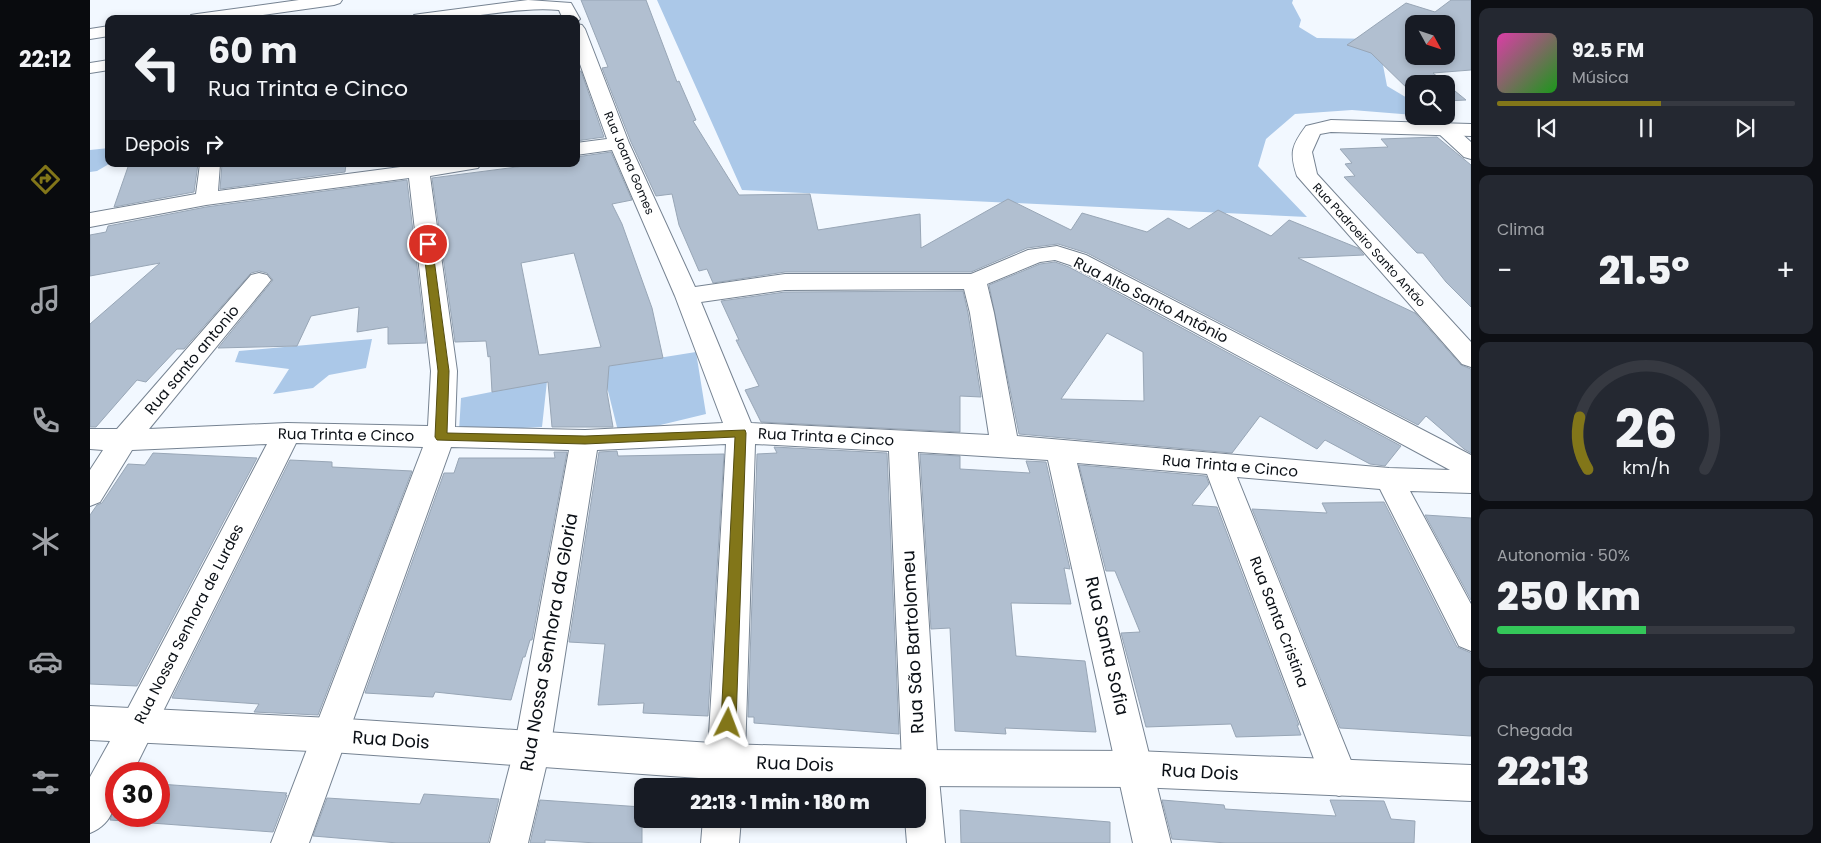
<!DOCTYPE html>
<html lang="pt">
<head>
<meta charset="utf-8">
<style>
  :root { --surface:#171b24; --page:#242831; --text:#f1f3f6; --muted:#9ea1a6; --line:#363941; --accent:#827619 }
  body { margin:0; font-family:Poppins,sans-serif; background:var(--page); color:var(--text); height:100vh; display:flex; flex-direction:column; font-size:19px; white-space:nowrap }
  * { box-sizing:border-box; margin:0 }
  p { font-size:16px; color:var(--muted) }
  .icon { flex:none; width:28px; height:28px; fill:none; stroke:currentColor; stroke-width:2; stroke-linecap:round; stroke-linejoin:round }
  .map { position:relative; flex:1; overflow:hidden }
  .panel { display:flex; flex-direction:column; gap:8px; padding:8px; background:#0d0f14; width:350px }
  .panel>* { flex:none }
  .banner { position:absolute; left:15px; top:15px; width:475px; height:152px; border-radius:10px; box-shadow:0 2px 8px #0003; background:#171b24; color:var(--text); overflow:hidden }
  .needle { width:32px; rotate:130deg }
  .tools { position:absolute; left:1315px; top:15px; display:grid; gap:10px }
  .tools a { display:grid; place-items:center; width:50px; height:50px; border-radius:10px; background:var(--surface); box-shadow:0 2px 8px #0003; font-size:25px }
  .speed { position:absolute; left:15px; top:762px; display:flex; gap:10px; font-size:25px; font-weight:700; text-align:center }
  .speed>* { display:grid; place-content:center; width:65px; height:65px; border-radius:50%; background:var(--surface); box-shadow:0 2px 8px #0003; line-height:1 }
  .speed .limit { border:8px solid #d22; background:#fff; color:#111 }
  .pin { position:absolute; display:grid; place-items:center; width:42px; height:42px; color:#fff; margin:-21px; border:2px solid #fff; border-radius:50%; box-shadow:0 1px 5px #0007 }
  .me { position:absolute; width:55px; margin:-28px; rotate:3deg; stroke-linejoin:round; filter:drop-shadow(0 0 4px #0008) }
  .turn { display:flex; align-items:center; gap:18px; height:105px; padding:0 20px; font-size:22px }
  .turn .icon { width:65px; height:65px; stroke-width:2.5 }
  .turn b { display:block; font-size:35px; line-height:42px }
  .then { display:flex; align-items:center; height:48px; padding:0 20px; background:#0003; gap:10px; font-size:19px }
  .big { font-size:38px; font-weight:800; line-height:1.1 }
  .panel .widget { flex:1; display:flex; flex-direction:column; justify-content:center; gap:8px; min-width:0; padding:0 18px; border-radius:10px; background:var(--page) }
  .panel .dial { align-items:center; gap:0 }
  .dial svg { height:130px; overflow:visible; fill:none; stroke:var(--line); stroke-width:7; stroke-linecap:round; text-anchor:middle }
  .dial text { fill:var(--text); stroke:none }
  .song { display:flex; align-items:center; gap:15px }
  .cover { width:60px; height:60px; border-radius:8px; background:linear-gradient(135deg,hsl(320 70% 55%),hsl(120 70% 35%)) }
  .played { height:5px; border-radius:2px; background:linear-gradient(90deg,var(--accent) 55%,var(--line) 55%) }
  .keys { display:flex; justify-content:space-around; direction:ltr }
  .heat { display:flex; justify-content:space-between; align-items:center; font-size:28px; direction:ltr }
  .charge { height:8px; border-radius:4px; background:linear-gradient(90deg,#34c759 50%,var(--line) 0) }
  .trip { position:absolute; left:544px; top:778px; width:292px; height:50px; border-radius:10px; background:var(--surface); box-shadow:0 2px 8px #0003; font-weight:800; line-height:50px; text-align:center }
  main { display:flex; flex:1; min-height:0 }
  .menu { display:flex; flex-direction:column; width:90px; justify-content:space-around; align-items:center; background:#090b0e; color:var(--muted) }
  .menu .icon { width:35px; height:35px }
  .menu .current { color:var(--accent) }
  .menu b { font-size:22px; color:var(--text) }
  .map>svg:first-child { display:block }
</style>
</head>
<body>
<main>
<nav class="menu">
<b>22:12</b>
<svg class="icon current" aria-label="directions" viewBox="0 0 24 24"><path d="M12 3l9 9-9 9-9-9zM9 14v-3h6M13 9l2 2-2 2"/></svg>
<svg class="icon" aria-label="music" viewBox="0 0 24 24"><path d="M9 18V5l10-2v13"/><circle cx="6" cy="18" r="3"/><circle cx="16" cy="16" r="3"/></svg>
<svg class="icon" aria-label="phone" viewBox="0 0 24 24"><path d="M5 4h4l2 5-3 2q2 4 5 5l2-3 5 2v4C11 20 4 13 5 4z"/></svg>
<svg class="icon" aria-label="climate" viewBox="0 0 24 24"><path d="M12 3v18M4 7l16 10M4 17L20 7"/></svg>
<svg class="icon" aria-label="car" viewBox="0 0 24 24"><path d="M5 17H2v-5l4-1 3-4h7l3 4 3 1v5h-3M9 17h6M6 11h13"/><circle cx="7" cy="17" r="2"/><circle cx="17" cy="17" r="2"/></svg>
<svg class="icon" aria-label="filters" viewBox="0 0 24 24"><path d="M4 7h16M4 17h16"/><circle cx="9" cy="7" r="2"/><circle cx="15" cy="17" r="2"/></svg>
</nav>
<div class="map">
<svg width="1381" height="843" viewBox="0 0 1381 843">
  <rect width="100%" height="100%" fill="#f2f8ff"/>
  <!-- green -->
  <path fill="#abc8e8" d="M567,0H1203L1202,3L1211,20L1209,27L1227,38L1288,39L1297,86L1324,102V115L1262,110L1205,114L1176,139L1168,166L1217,217L652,190Z
    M19,148V164L7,171L0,172V150Z
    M282,339L276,368L239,375L223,388L183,394L199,369L145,362L149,351Z
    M606,352L616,414L529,435L512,367Z
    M457,381L452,427L369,431L371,398Z"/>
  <!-- building -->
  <path fill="#b1bfd0" stroke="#98a6b6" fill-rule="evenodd" d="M491,0H556L587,82L589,81L606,120L603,121L649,195L720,194L728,230L830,214L831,248L918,199L981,230L992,213L1057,232L1078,218L1099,229L1128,210L1181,236L1199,220L1268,248L1274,255L1208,258L1325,313L1371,365L1381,369V453L1374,449L1336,416L1328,425L997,253L968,244L937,248L881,272H695L623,283L617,269L609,271L589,225L582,194L566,196L541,142L512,68L518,67Z
    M1361,0H1381V70L1343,73L1376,100L1356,101V84H1324V95L1281,53L1257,45L1316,3L1345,12ZM1324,24H1356V56H1324Z
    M491,71L514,137L486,141V72Z
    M1347,137L1381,165V307L1356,282L1333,253H1327L1254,177L1265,176L1255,164L1262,163L1250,149L1298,147L1291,139Z
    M521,152L542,200L522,204L532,224L562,308L573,358L519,366L517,392L523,427H462L458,382L402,392L400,356L398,357L396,341L365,342L342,178L450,164H486V157ZM484,253L511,347L449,355L431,263Z
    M39,164H108L104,192L24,207Z
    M132,164H256L255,172L130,189Z
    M317,180L336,343L298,344V327L267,332L269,307L221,316L207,346L128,348L183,280L177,273L169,271L161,273L94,349H87L56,382L47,380L6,427H0V324L70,263L0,276V235L16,232L18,226L116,207Z
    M965,262L979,267L1311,446L1295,466L1280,464L1235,440L1227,449L1170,416L1142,453L929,434L899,285L950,264ZM1017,333L1053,352L1054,401L971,399Z
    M873,291L878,313L891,397L870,396V432L671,422L655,390L669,386L646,340H649L631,301L695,292Z
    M684,447L797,453L809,734L664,723V717H658L667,454L687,453Z
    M527,451L528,456L634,454L618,716L553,713L554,703L508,705L515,644L479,642L509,452Z
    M464,452H477L442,640H440L435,657H433L421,700L345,692L343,697L275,693L354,473H364L369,458H465Z
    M63,453L167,458L47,686L0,684V515L7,505L12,503L38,464L55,465Z
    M830,454L870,456V469L940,473L936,461L956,462L980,569L974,568L981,604L921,603L926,656L995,661L1006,732L915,728L916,734L865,731L860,628L841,629Z
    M200,460L242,462V467L322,471L228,715L164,712L169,704L82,698Z
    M989,465L1116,476L1119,484L1102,505L1127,507L1209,725H1207L1211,735L1146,737L1141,724L1056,727L1031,633L1050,632L1025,571H1016Z
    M1294,502L1367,647L1381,653V736L1250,728L1162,509L1237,513L1232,503Z
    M1335,515L1381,518V600Z
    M69,784L197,793L195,795H197L183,832L20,820L26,804V816H69Z
    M334,794L409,799L398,843H308L223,836L237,798L330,804Z
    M450,800L552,807V843H507L455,840V843H440Z
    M1072,800L1134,805L1135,809L1246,816L1240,800L1294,801L1301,819L1325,821L1324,843H1137L1082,839Z
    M870,810L1020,822V843H871Z"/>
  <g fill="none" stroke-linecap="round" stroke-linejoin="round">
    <!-- minor casing -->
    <g stroke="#768392" stroke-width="2">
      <path id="minor" d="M209,0H252L250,3L244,5L145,19H99L101,15L107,14Z
        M438,0L481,3L490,19L486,23V19H473L469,10C434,7 399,15 365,18C351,20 336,19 322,19L324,15L330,14Z
        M486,24L492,25L495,29L539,143L605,287L695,274H881L938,250L967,246L996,255L1381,455V493L1320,491L1381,604V651L1369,646L1290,489L1147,477L1268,778L1262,791L1249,796L1236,791L1117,474L987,463L1081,843H1043L958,460L828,452L848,768L855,843H817L815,819H828V786H813L799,451L665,444L654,786H616L636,444L507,450L460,750L438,843H400L424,750L479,450L361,447L219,843H181L333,447L206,443L42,774H26C26,800 27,822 0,833V777L35,714L177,444L42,450L10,502L0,506V470L13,450L0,449V429H27L161,275L169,273L177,275L181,280L177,285L59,429L197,423L338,426L341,371L319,178L116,205L0,227V213L106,194L110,164H130L128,191L318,166V164H391L388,168L340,176L367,371L365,427L495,430L633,423L585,296L522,150L486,155V143L517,139L486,53ZM965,260L980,265L1360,470L1299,468L927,436L904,313L897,284L950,262ZM874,289L880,313L899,435L661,423L611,302L695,290Z
        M19,26V36L0,39V29Z
        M19,60V70L0,73V63Z
        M1355,123L1362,125L1381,142V159L1374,157L1348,133L1345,129L1348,125Z
        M613,819H651L649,843H611Z"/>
    </g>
    <!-- major casing -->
    <g stroke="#768392" stroke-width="2">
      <path id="major" d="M1241,120L1381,124V136L1241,132L1230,134L1222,152L1227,174L1381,342V367L1372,364L1207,176C1199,152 1202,145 1216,126Z
        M0,706L241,718L637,744L830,750L1046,751L1381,765V801L1046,787L830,786L637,780L241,752L0,740Z"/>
    </g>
    <!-- minor -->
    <use href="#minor" fill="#fff" fill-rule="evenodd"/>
    <!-- major -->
    <use href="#major" fill="#fff" fill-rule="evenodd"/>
  </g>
  <!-- route -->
  <path fill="#827619" stroke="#544d10" d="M338,241L342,244L359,371L357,433L495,436L655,430L656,433L646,723L643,728L638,730L633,728L631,723L645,437L495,444L347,440L345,437L348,371L333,244Z"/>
  <g text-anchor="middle" stroke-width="4" stroke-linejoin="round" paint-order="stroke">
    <!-- far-street labels -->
    <g font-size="12" fill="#0b1016" stroke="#fff">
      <text transform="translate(539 163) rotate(67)" y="4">Rua Joana Gomes</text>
      <text transform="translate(1279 245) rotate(48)" y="4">Rua Padroeiro Santo Antão</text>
    </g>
    <!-- street labels -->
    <g font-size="15" fill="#0b1016" stroke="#fff">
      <text transform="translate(1061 300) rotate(27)" y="5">Rua Alto Santo Antônio</text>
      <text transform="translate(102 360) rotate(-50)" y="5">Rua santo antonio</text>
      <text transform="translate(256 435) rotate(1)" y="5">Rua Trinta e Cinco</text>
      <text transform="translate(736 437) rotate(3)" y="5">Rua Trinta e Cinco</text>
      <text transform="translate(1140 466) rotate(5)" y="5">Rua Trinta e Cinco</text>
      <text transform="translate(1189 622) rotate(69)" y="5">Rua Santa Cristina</text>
      <text transform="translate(99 624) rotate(-63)" y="5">Rua Nossa Senhora de Lurdes</text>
    </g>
    <!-- near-street labels -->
    <g font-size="18" fill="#0b1016" stroke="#fff">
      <text transform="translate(459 642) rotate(-80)" y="6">Rua Nossa Senhora da Gloria</text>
      <text transform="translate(823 642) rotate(-93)" y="6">Rua São Bartolomeu</text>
      <text transform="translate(1017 646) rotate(77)" y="6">Rua Santa Sofia</text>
      <text transform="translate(301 740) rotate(4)" y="6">Rua Dois</text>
      <text transform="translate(705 764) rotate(2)" y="6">Rua Dois</text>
      <text transform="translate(1110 772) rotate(3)" y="6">Rua Dois</text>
    </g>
  </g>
</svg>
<div class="tools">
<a><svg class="needle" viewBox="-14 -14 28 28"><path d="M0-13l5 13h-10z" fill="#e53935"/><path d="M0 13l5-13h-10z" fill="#9ea1a6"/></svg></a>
<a><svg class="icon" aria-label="search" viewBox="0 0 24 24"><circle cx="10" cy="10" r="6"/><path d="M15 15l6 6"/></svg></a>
</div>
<div class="speed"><div class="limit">30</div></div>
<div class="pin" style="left:338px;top:244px;background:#d93025"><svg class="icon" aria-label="arrive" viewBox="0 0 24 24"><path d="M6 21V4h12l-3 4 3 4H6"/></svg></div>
<svg class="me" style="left:638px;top:723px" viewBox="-20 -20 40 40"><path d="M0-17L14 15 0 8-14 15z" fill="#827619" stroke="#fff" stroke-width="4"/></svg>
<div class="trip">22:13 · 1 min · 180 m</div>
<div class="banner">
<div class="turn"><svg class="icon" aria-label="left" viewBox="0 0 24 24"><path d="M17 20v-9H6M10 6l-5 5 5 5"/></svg><div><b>60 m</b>Rua Trinta e Cinco</div></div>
<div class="then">Depois<svg class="icon" aria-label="right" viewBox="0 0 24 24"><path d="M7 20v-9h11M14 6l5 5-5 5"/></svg></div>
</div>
</div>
<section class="panel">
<div class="widget">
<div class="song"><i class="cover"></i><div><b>92.5 FM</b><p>Música</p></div></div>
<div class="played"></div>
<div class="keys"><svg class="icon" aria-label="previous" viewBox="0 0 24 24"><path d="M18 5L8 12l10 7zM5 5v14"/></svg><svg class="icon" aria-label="pause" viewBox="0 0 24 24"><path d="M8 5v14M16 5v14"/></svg><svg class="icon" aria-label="next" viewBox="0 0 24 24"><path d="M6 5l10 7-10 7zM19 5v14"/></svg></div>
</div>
<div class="widget"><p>Clima</p>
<div class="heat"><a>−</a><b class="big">21.5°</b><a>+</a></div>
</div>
<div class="widget dial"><svg viewBox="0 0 100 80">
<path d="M14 69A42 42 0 1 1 86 69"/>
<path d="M14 69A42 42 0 0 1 9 37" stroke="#827619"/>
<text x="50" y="56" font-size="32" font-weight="700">26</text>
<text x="50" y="72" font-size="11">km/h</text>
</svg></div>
<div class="widget"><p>Autonomia · 50%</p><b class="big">250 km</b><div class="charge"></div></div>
<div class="widget"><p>Chegada</p><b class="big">22:13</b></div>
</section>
</main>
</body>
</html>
